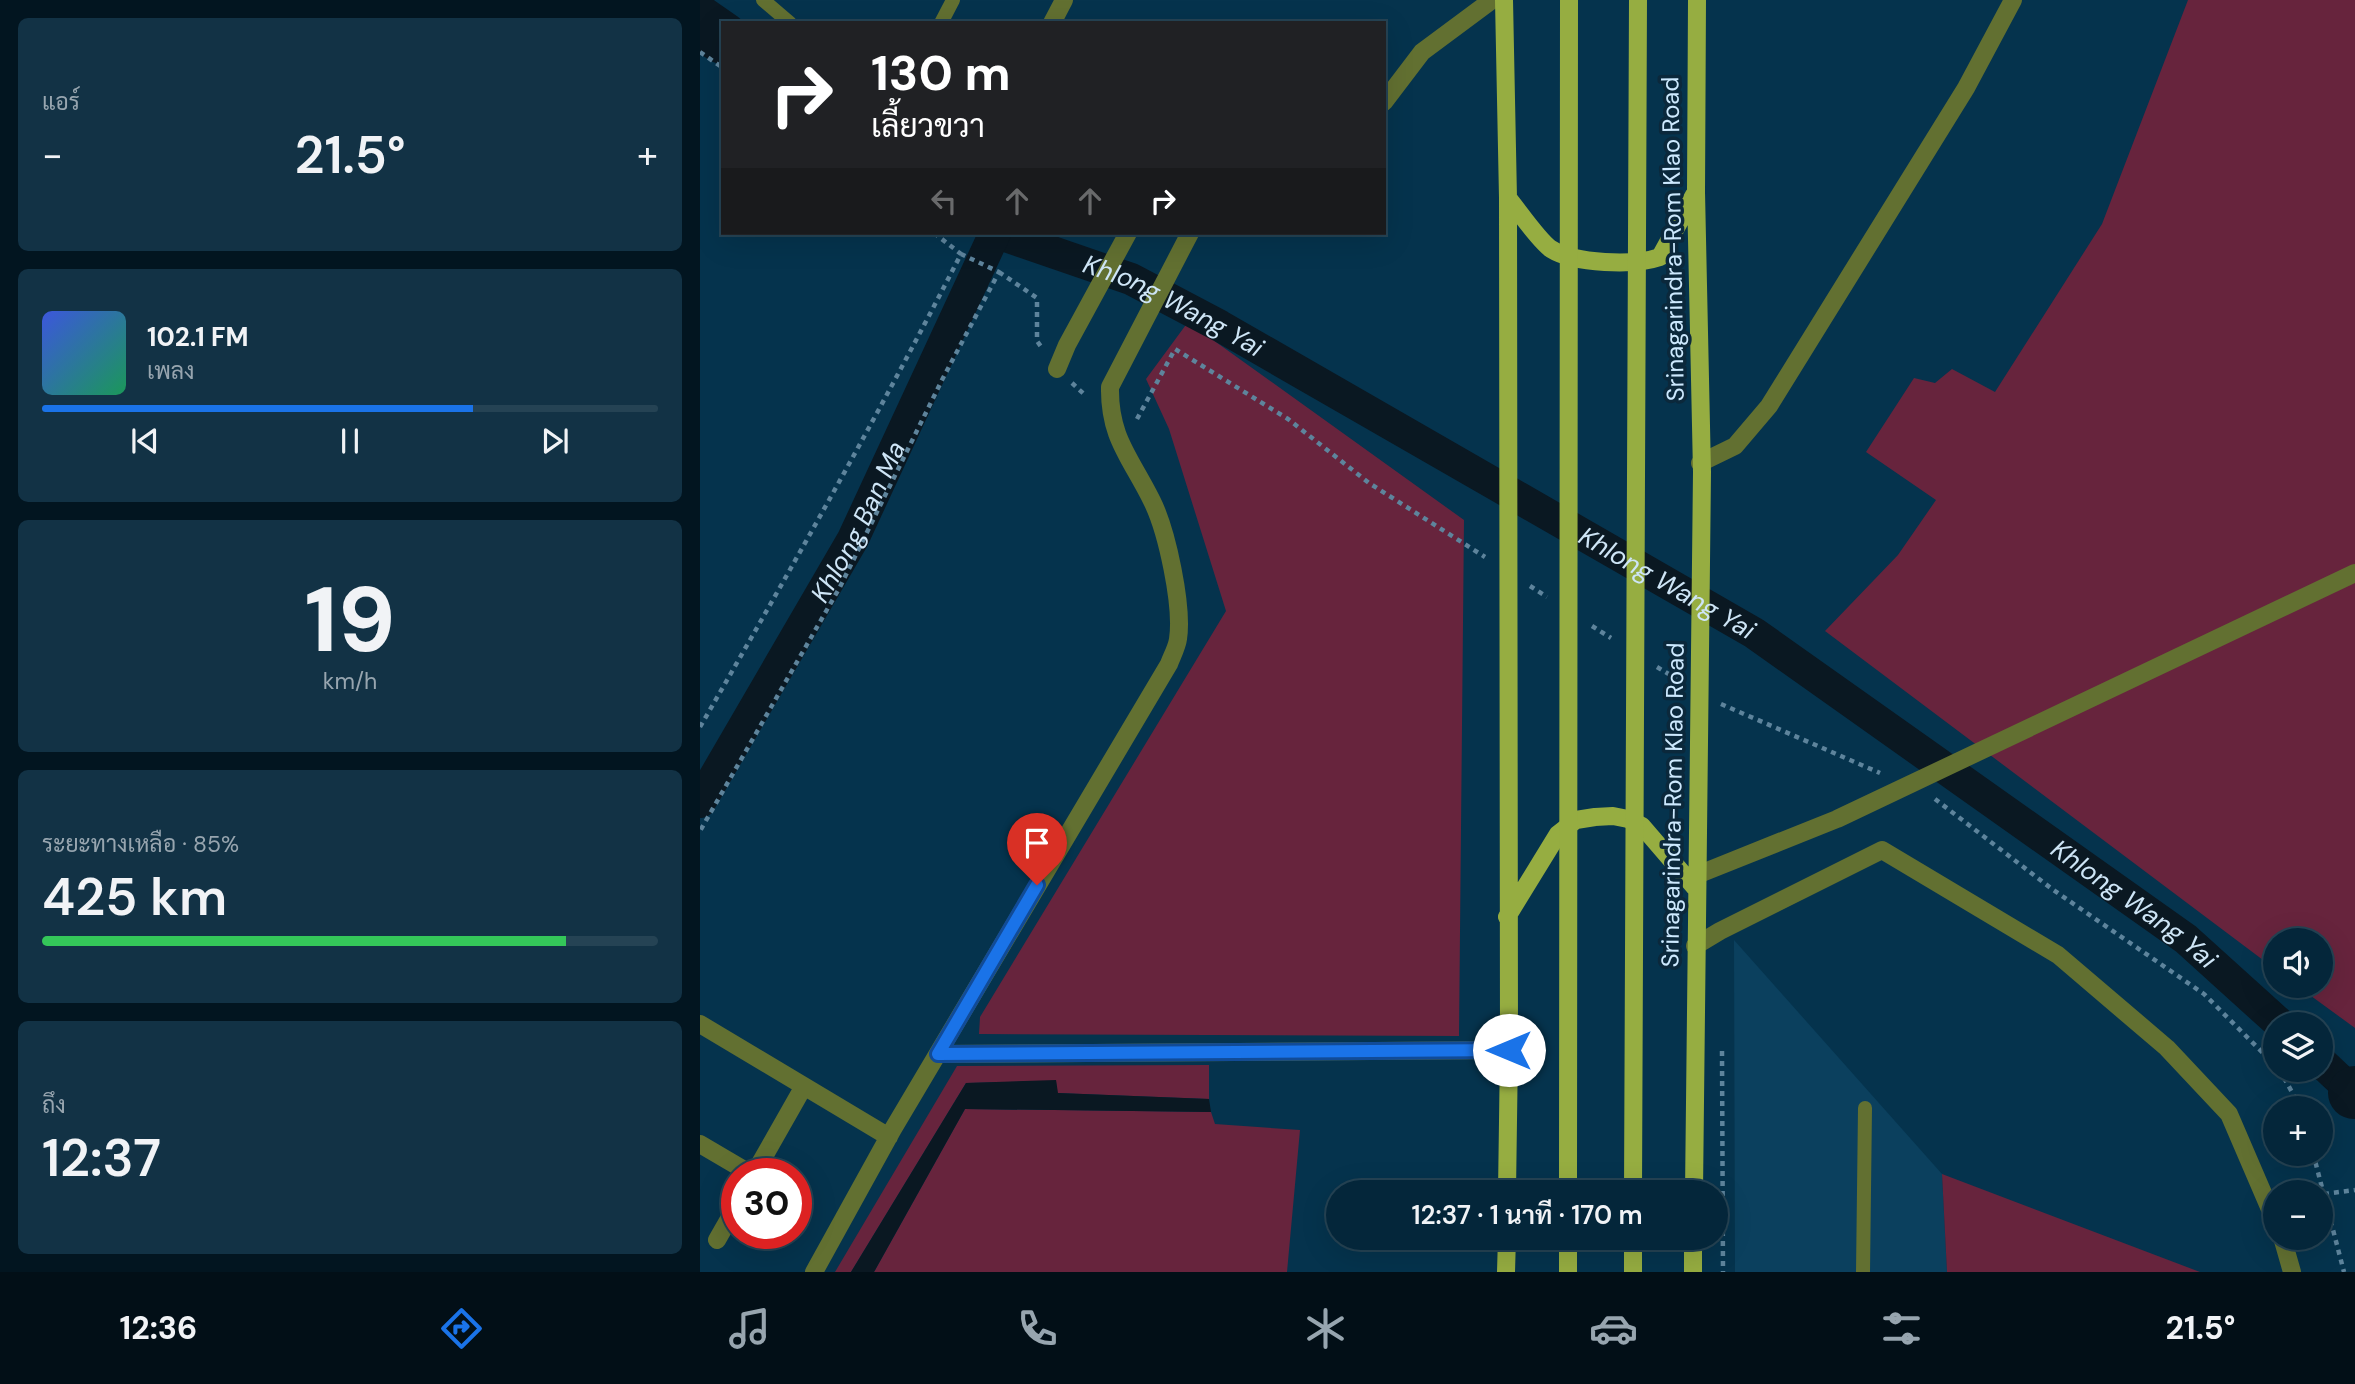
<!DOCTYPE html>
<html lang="th">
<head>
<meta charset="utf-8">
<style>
  :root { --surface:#04263a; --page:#123245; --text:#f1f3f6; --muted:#97a5af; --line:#254354; --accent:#1a73e8 }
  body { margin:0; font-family:"DM Sans",Sarabun,sans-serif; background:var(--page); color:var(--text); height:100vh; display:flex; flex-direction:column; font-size:26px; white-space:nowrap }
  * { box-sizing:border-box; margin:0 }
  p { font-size:23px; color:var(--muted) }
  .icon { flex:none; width:38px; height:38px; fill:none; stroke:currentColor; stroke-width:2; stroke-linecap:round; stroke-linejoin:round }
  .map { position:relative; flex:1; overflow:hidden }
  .panel { display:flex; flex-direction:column; gap:18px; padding:18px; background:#021520; width:700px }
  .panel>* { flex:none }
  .top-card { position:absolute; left:21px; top:21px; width:665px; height:214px; border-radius:0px; box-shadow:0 7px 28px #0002,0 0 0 2px var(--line); background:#202124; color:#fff; overflow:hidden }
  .controls { position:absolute; left:1563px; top:928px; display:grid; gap:14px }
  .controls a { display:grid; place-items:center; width:70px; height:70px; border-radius:50%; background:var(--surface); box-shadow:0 7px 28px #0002,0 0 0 2px var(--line); font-size:35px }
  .speed { position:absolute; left:21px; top:1158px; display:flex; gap:14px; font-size:35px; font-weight:700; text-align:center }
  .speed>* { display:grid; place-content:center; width:91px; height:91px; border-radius:50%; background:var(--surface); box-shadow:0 7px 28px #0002,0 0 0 2px var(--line); line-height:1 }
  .speed .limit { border:10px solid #d22; background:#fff; color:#111 }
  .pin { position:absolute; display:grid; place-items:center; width:60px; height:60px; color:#fff; margin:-72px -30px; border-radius:50% 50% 50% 0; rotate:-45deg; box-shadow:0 0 7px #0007 }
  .pin .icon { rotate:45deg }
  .me { position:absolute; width:77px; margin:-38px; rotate:270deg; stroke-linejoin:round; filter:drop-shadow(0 0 5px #0008) }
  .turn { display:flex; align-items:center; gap:24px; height:147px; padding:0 35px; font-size:32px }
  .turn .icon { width:91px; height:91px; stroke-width:2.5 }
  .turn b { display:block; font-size:49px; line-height:60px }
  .lanes { display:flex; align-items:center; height:66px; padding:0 35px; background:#0003; justify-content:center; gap:35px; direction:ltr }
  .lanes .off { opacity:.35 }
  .big { font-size:52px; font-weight:600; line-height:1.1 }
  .panel .card { flex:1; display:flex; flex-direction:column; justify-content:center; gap:10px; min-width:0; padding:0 24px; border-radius:10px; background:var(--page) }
  .panel .dial { align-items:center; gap:0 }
  .dial b { font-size:91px; line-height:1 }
  .song { display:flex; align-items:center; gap:21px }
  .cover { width:84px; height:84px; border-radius:10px; background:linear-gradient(135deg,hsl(230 70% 55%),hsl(150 70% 35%)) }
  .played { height:7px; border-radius:4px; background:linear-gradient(90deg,var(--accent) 70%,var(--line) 70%) }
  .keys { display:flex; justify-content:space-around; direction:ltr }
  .heat { display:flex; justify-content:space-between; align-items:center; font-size:38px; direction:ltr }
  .charge { height:10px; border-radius:5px; background:linear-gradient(90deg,#34c759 85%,var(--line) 0) }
  .trip { position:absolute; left:626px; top:1180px; width:402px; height:70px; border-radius:35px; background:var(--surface); box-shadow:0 7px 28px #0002,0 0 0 2px var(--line); font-weight:600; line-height:70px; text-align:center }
  .dock { display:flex; height:112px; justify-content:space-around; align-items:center; background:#020f17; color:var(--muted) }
  .dock .icon { width:49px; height:49px }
  .dock .selected { color:var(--accent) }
  .dock b { font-size:32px; color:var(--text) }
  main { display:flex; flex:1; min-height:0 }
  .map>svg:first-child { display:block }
</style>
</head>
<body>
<main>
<section class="panel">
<div class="card"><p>แอร์</p>
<div class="heat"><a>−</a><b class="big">21.5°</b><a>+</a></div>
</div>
<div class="card">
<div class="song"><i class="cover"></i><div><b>102.1 FM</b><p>เพลง</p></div></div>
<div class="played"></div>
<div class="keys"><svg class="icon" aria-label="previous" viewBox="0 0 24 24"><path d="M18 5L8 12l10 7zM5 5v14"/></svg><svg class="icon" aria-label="pause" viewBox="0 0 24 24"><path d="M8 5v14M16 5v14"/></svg><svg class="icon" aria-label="next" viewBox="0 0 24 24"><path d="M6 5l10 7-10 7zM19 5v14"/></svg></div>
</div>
<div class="card dial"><b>19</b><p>km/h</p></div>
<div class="card"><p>ระยะทางเหลือ · 85%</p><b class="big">425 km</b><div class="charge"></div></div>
<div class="card"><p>ถึง</p><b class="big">12:37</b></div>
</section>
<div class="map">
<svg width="1655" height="1272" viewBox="0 0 1655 1272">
  <rect width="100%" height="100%" fill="#05334d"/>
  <!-- built -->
  <path fill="#0b405e" d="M1034,940L1242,1174L1247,1272H1035Z"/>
  <!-- green -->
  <path fill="#67243d" d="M1488,0H1655V1028L1596,985H1620V940H1575V969L1125,631L1198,555L1236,500L1166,452L1214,378L1235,383L1252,369L1295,392L1402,224Z
    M488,322L764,520L759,1036L279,1034L280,1017L526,611L469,429L446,379Z
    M509,1065V1099L357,1093L356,1081L266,1083L151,1272H135L257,1066Z
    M265,1109L511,1112L515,1124L600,1130L587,1272H174Z
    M1242,1174L1500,1272H1247Z"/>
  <!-- water -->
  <path fill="#0a1822" d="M356,1080L358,1093L509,1099L511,1112L265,1109L174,1272H151L266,1083Z"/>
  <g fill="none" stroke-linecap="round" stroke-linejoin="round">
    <!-- canal -->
    <g stroke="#0a1822" stroke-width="32">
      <path id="s1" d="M297,233L431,279L520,326L1054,633L1486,939L1580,1024"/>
      <path id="s2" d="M0,802L153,539L295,233"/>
      <path d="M1620,1061L1654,1093L1655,1097"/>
    </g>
    <!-- river -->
    <path stroke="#0a1822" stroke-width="52" d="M0,22L23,38
      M1654,1093L1655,1092"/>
    <!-- path -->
    <path stroke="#5e849c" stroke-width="4.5" stroke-dasharray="5 5" stroke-linecap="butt" d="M0,52L23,68
      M234,233L261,254
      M299,272L337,298V341L342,348
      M372,383L386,396
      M437,419L475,349L588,419L669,483L785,557
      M830,586L847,597
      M892,626L911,638
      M957,667L977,679
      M1021,704L1180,773
      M0,727C90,571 179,414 261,254L299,272L242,380L140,587L0,831
      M1235,799L1352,889L1504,994L1575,1065
      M1022,1051L1023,1272
      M1579,1069L1601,1108
      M1613,1153L1644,1272
      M1624,1194L1655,1190"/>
    <!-- service -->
    <path stroke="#627031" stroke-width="14" d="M63,0L90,23
      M241,23L253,0
      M1163,1272L1165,1108"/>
    <!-- minor -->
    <path stroke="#627031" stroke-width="18" d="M352,23L364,0
      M684,102L722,52L792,0
      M357,369L367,345L428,233
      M1000,463L1035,446L1069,406L1266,88L1313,0
      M997,875L1137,819L1655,573
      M995,946L1020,931L1182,850L1358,955L1467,1048L1529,1114L1575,1221
      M0,1024L189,1137
      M238,1054L809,1050
      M0,1144L51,1174
      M54,1174L104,1086
      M1582,1237L1592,1272
      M17,1240L37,1205
      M114,1272L193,1129L469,664C472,656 477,647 478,639C483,606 467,531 452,501C431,458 409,438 410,387L490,233"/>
    <!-- primary -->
    <path stroke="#96ad41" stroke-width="18" d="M804,0L808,198L809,1050L807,1192
      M808,198C818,210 839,241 851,249C875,264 934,266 960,257L994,195
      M807,917L858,834L876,820L895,817L913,816L928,819L942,826L997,890
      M994,1192L1002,472L996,192L997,0
      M806,1272L807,1237
      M868,1272V1237
      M933,1272V1237
      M993,1272V1237"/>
    <!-- primary-bridge -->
    <path stroke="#96ad41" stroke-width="18" d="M868,1192L869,0
      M933,1192L938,0"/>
  </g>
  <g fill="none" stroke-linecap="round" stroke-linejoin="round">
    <!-- route casing -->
    <g stroke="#114b97" stroke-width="18">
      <path id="route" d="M337,885L238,1054L809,1050"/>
    </g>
    <!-- route -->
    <use href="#route" stroke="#1a73e8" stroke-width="12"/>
  </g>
  <g text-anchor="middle" stroke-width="7" stroke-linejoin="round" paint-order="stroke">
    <!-- street labels -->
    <g font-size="24" fill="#cde9fe" stroke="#0b283b">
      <text transform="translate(973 239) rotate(-91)" y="8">Srinagarindra-Rom Klao Road</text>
      <text transform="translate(973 805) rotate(-89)" y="8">Srinagarindra-Rom Klao Road</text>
    </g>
    <!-- water labels -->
    <g font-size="26" font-style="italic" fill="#cee5f6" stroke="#0b283b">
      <text dy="9" stroke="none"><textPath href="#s1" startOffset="191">Khlong Wang Yai</textPath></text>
      <text dy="9" stroke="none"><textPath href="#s2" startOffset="322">Khlong Ban Ma</textPath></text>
      <text dy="9" stroke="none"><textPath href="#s1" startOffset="758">Khlong Wang Yai</textPath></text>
      <text dy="9" stroke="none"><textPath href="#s1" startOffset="1325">Khlong Wang Yai</textPath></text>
    </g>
  </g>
</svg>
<div class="controls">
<a><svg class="icon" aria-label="sound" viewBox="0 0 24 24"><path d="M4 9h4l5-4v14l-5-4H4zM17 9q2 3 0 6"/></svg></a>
<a><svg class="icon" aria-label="layers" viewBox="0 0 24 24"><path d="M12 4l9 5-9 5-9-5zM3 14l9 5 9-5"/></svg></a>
<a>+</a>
<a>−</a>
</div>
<div class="speed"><div class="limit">30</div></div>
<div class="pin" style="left:337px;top:885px;background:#d93025"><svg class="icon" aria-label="arrive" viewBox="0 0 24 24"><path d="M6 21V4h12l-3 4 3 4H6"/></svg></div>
<svg class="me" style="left:809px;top:1050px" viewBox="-20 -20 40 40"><circle r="19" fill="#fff"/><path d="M0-13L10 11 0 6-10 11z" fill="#1a73e8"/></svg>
<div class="trip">12:37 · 1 นาที · 170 m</div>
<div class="top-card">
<div class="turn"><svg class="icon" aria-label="right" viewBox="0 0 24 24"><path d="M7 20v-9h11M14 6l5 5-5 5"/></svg><div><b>130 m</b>เลี้ยวขวา</div></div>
<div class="lanes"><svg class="icon off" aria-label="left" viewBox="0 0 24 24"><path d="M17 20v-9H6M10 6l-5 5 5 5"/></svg><svg class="icon off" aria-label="ahead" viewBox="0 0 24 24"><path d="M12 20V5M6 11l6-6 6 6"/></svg><svg class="icon off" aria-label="ahead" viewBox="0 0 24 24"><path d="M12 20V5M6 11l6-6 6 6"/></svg><svg class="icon" aria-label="right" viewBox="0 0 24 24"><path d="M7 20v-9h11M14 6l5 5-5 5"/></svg></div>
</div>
</div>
</main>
<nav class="dock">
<b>12:36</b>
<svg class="icon selected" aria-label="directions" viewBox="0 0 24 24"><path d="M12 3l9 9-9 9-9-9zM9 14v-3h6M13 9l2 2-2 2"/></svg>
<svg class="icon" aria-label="music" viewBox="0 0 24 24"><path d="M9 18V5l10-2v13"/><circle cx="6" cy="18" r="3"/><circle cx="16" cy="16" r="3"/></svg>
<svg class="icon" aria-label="phone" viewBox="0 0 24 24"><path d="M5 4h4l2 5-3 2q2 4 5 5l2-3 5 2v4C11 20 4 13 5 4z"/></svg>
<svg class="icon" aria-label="climate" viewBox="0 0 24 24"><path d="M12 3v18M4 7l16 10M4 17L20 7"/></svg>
<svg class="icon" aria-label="car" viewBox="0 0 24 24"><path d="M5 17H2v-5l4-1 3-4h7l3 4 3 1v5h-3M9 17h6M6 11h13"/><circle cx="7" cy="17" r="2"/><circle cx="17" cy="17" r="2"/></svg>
<svg class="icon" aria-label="filters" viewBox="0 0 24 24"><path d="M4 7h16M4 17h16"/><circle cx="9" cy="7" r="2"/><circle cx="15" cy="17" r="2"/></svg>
<b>21.5°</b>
</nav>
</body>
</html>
